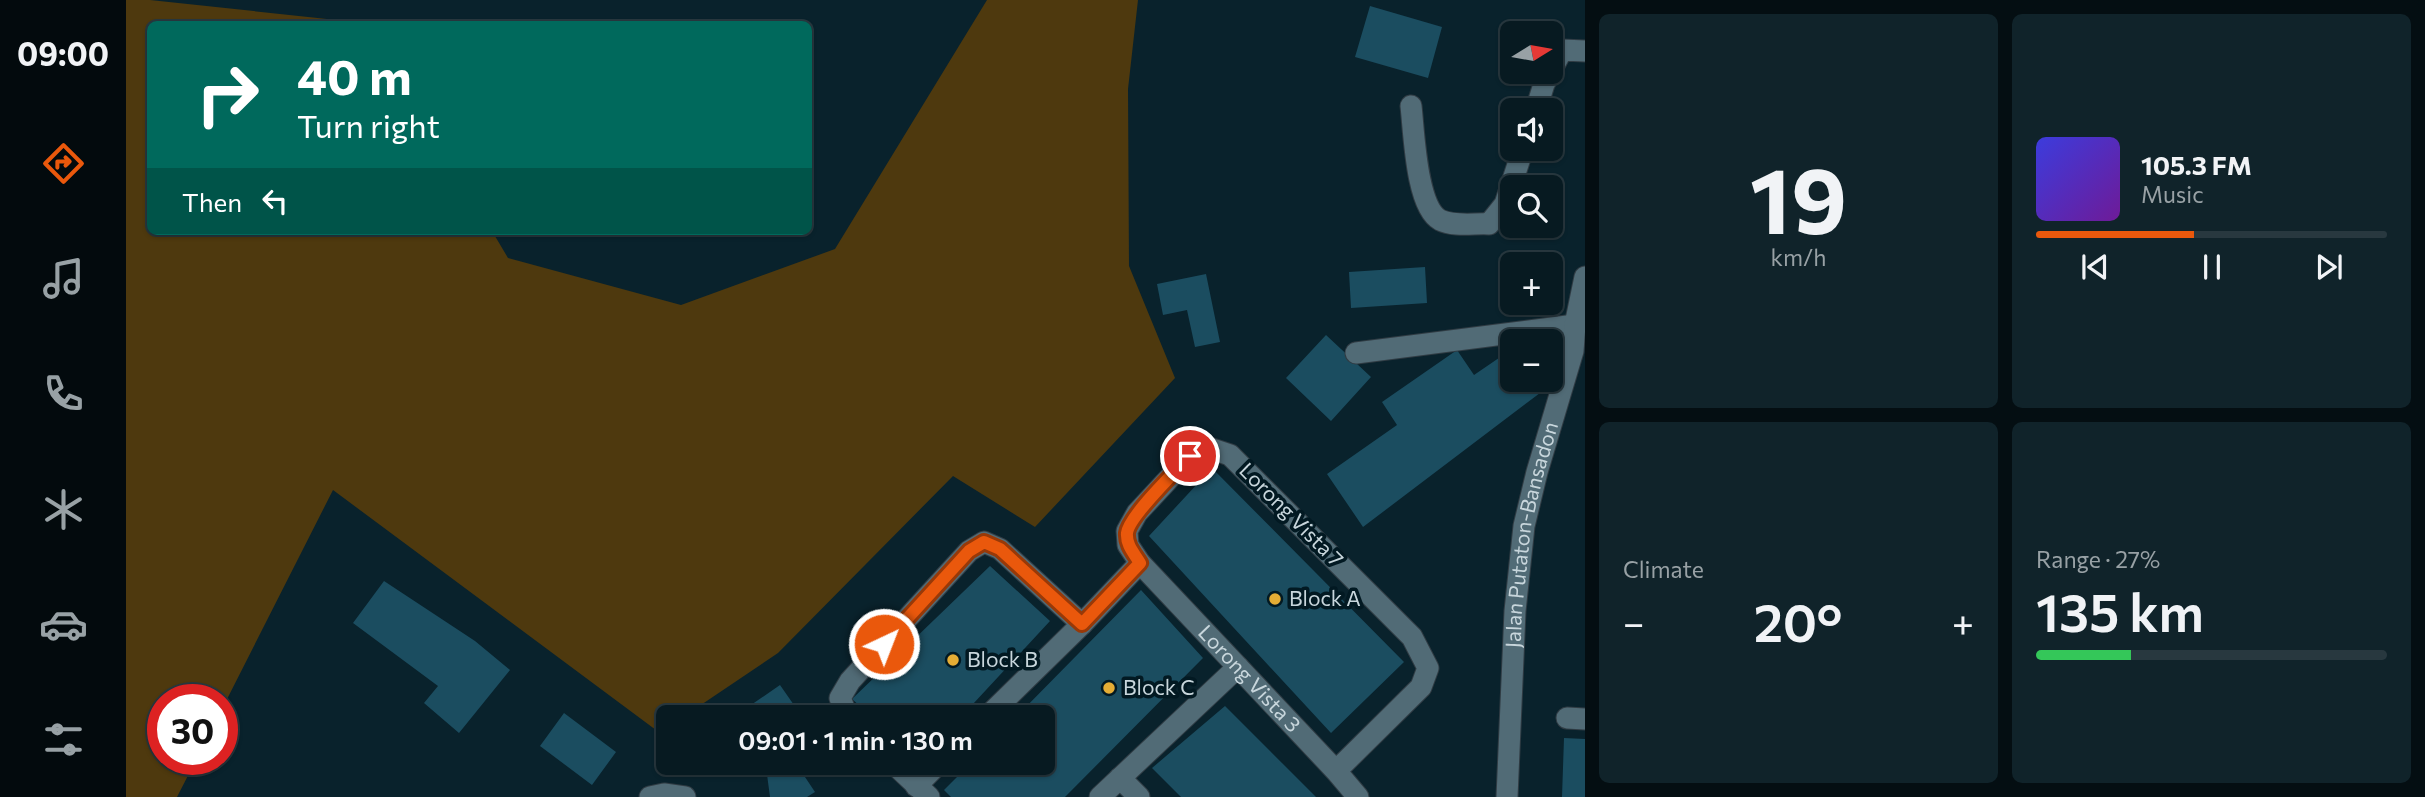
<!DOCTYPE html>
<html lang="en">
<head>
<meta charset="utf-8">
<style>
  :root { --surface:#071a21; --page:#10232a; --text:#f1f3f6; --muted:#98a1a5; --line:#28383f; --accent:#ea580c }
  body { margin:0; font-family:Commissioner,sans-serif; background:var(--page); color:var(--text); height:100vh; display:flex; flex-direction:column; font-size:26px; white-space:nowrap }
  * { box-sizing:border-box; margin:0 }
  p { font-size:23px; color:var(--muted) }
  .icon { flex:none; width:38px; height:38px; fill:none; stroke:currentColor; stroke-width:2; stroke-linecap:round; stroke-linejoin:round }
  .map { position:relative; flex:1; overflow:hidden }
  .side { display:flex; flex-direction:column; gap:14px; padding:14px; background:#040e12; width:840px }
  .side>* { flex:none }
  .hud { position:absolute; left:21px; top:21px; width:665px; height:214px; border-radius:10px; box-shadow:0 2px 5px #0004,0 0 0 2px var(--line); background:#00695c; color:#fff; overflow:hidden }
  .needle { width:46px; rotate:79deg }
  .buttons { position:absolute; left:1374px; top:21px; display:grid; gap:14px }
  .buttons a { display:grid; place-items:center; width:63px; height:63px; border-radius:10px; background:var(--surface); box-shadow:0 2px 5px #0004,0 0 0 2px var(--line); font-size:35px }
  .speed { position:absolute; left:21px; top:684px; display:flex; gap:14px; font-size:35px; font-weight:700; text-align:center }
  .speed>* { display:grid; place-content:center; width:91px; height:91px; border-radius:50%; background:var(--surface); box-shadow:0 2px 5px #0004,0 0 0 2px var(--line); line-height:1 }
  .speed .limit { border:10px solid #d22; background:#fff; color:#111 }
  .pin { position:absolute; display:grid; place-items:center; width:60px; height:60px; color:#fff; margin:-30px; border:4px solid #fff; border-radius:50%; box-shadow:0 2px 7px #0007 }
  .me { position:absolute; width:77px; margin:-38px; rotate:43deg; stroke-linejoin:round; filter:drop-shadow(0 0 5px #0008) }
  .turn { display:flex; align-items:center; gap:24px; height:147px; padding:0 35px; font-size:32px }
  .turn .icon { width:91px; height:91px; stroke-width:2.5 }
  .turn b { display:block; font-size:49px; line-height:60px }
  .then { display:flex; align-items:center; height:66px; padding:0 35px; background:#0003; gap:14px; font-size:26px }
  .big { font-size:52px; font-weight:600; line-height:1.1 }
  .side .widget { flex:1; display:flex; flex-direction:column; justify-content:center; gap:10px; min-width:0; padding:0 24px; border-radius:10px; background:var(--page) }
  .side .dial { align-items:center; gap:0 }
  .dial b { font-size:91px; line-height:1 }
  .song { display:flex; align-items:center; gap:21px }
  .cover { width:84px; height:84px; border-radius:10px; background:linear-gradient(135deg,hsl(240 70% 55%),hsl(280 70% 35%)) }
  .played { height:7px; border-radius:4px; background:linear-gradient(90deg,var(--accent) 45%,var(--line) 45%) }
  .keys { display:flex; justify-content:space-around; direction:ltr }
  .heat { display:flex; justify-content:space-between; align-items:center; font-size:38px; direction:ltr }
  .charge { height:10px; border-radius:5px; background:linear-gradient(90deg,#34c759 27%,var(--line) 0) }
  .side .tiles { flex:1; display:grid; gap:14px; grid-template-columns:repeat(2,1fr) }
  .trip { position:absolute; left:530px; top:705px; width:399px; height:70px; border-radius:10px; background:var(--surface); box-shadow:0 2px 5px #0004,0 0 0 2px var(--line); font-weight:600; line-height:70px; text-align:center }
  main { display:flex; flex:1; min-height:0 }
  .tabs { display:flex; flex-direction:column; width:126px; justify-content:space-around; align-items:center; background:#030a0d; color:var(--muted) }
  .tabs .icon { width:49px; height:49px }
  .tabs .on { color:var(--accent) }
  .tabs b { font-size:32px; color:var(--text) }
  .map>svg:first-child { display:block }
</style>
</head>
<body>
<main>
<nav class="tabs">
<b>09:00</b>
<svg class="icon on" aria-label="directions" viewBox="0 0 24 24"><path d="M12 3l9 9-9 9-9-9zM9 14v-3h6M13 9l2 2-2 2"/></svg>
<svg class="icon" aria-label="music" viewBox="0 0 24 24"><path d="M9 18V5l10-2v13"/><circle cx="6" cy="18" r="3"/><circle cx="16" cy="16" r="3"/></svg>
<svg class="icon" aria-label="phone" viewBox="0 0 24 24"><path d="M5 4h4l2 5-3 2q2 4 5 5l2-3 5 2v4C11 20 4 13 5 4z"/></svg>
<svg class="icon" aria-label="climate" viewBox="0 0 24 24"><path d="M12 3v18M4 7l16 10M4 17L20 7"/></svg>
<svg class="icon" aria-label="car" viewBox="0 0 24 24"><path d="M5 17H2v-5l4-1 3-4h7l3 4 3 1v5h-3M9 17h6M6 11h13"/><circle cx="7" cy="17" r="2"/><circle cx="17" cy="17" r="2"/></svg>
<svg class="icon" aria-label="filters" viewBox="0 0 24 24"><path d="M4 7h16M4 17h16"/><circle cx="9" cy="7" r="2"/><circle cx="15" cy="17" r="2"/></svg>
</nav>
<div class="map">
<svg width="1459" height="797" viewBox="0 0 1459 797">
  <rect width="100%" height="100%" fill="#09222c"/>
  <!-- green -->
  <path fill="#4e390e" d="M0,0H24L248,24H24V231H366L382,258L555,305L709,249L861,0H1012L1002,89L1003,266L1049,378L909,527L827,476L652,653L557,717L542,718V727L534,733L207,490L96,709V700H37V760H70L51,797H0Z"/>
  <!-- building -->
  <path fill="#1b4d60" d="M1244,6L1316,27L1302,78L1229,57Z
    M1299,267L1301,303L1225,308L1223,272Z
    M1080,274L1094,342L1069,347L1061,310L1037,315L1031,284Z
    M1200,335L1245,377L1205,421L1160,378Z
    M1386,349V380H1411L1414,393L1237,527L1201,474L1271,425L1256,402L1331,350L1348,375Z
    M1086,468L1278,662L1205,733L1023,536Z
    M864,566L924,621L834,718H747L726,699Z
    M258,581L349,641L384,670L333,733L298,703L312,686L227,623Z
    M1015,590L1077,658L939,797H825L818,790L845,763H917V718H889Z
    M654,685L677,718H606Z
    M1099,706L1190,797H1055L1026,768Z
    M438,713L490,752L466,785L414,746Z
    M1438,738L1459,739V797H1436Z
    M637,763H687L675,771L689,792L681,797H644L640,767Z"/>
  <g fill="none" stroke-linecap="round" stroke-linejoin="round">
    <!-- minor casing -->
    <g stroke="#303c44" stroke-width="23">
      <g id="minor">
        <path d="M1285,106C1288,131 1290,207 1314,220C1328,227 1349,223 1363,224L1379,204L1397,149"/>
        <path d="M1410,110L1418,84L1436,50L1459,51"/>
        <path d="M1230,353L1449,325"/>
        <path d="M722,718L714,698L724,681L843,551L858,542L874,549L956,624L1014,563"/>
        <path d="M860,718L956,624"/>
        <path d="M1441,718L1459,719"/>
        <path d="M767,763L803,797"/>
        <path id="s1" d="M1210,771L1295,687L1302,668L1286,637L1104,455L1083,448L1064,456L1011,513L1001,531L1002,545L1014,563L1210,771L1232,797"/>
        <path d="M994,778L1013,797"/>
        <path d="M790,786L813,763"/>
        <path d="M524,797L538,794L559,797"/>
        <path d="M974,797L1112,667"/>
        <path id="s2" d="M1381,797L1389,611L1398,526L1411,472L1447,351L1449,325L1459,277"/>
      </g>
    </g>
    <!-- minor -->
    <use href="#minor" stroke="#516b76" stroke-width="21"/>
  </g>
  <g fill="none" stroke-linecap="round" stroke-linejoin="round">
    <!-- route casing -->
    <g stroke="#983908" stroke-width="18">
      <path id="route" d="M758,644L843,551L858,542L874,549L956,624L1014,563C1008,553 1000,545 1001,533C1003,516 1050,471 1064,456"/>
    </g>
    <!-- route -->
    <use href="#route" stroke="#ea580c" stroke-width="12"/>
  </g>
  <!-- markers -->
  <g fill="#e5ad35" stroke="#021922" stroke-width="2.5">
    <circle cx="1149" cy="599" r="7"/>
    <circle cx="827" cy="660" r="7"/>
    <circle cx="983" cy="688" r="7"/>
  </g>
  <g text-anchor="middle" stroke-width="7" stroke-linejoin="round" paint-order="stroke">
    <!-- street labels -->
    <g font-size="21" fill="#c8d6dc" stroke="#021922">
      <text transform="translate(1165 515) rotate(45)" y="7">Lorong Vista 7</text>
      <text dy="7" stroke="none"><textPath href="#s2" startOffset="264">Jalan Putaton-Bansadon</textPath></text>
      <text dy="7" stroke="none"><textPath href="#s1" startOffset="768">Lorong Vista 3</textPath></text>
    </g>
    <!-- poi labels -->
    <g font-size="21" fill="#c8d6dc" stroke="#021922" text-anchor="start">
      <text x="1163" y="606">Block A</text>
      <text x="841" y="667">Block B</text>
      <text x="997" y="695">Block C</text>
    </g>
  </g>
</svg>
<div class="buttons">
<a><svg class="needle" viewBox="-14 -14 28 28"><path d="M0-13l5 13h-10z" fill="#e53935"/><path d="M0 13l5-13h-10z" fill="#98a1a5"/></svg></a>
<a><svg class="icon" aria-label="sound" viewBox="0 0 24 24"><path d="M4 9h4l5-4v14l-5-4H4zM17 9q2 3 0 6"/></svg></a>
<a><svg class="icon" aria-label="search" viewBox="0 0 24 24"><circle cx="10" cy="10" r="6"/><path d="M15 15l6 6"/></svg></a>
<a>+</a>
<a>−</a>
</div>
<div class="speed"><div class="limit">30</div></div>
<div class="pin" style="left:1064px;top:456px;background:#d93025"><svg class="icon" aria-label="arrive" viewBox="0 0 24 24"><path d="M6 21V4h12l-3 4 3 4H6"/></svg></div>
<svg class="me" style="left:758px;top:644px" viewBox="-20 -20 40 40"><circle r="17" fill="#ea580c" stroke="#fff" stroke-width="3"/><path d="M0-11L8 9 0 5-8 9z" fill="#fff"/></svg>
<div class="trip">09:01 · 1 min · 130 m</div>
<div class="hud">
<div class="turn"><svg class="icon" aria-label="right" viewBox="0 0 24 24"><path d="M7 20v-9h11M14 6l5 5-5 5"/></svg><div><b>40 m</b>Turn right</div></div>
<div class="then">Then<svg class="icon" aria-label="left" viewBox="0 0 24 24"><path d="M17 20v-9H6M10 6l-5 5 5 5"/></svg></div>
</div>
</div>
<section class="side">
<div class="tiles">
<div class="widget dial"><b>19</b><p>km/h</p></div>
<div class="widget">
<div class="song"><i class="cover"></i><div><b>105.3 FM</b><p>Music</p></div></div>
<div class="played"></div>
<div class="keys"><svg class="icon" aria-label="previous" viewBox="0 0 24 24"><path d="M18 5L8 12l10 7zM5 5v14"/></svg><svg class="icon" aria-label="pause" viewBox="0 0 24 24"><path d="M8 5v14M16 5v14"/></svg><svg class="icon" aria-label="next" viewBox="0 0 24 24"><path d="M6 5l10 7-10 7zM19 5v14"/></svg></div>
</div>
<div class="widget"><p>Climate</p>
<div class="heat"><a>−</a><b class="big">20°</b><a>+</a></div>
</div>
<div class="widget"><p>Range · 27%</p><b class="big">135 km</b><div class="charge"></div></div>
</div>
</section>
</main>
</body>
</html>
